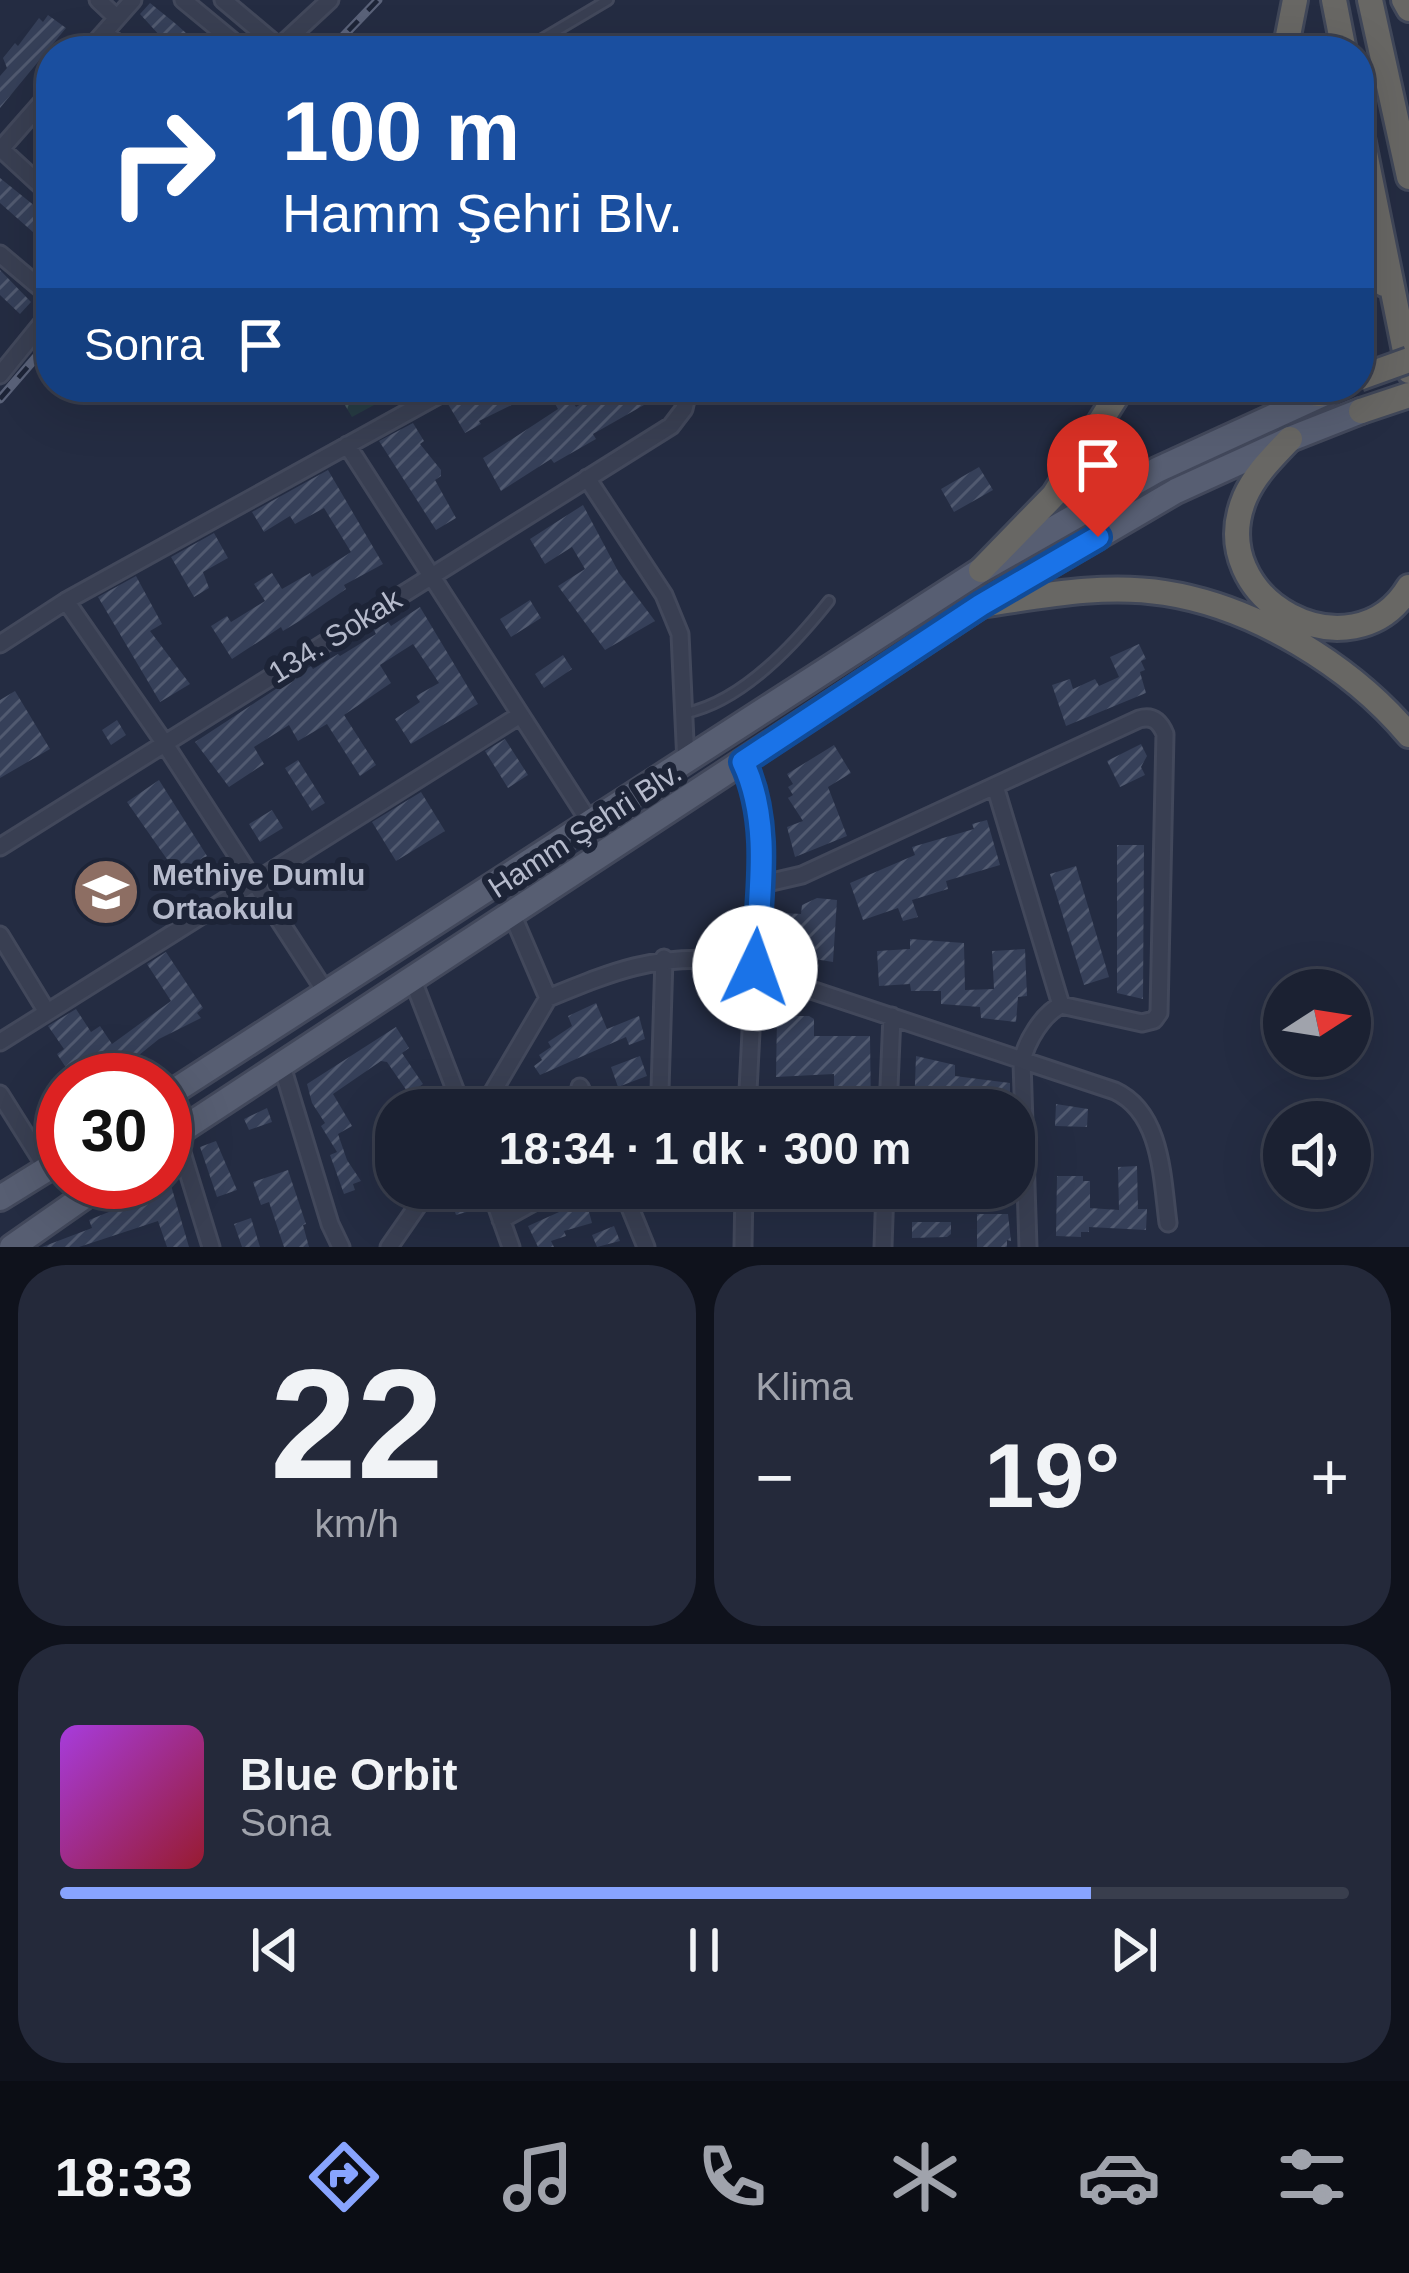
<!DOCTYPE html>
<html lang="tr">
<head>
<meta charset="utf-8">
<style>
  :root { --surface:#1b2132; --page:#24293a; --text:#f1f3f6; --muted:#a0a3ac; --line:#393e4d; --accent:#88a4fe }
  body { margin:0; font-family:Arial,sans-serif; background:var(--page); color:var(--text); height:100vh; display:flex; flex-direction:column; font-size:45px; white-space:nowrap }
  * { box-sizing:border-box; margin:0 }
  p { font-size:39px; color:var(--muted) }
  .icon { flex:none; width:66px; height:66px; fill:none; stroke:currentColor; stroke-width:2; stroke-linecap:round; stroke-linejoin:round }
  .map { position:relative; height:1247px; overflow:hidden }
  .details { display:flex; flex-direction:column; gap:18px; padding:18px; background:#0f121c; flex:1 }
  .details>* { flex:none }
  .guide { position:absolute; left:36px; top:36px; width:1338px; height:366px; border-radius:48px; box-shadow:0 12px 48px #0002,0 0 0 3px var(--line); background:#1a4fa0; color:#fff; overflow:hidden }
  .needle { width:78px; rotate:78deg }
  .tools { position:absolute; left:1263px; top:969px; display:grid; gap:24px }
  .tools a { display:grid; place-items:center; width:108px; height:108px; border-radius:50%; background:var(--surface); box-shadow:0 12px 48px #0002,0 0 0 3px var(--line); font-size:60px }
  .speed { position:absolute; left:36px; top:1053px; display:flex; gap:24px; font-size:60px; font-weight:700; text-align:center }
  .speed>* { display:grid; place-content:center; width:156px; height:156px; border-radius:50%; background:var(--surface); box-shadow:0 12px 48px #0002,0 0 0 3px var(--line); line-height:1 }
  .speed .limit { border:18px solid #d22; background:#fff; color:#111 }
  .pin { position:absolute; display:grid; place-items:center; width:102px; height:102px; color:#fff; margin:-123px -51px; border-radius:50% 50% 50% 0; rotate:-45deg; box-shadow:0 0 12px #0007 }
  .pin .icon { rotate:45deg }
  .me { position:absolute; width:132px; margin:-66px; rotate:3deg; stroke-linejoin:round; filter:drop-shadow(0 0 9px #0008) }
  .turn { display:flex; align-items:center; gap:42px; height:252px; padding:0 48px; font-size:54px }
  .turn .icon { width:156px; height:156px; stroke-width:2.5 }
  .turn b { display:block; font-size:84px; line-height:102px }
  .then { display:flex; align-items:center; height:114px; padding:0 48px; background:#0003; gap:24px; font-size:45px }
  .big { font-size:90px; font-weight:700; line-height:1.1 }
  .details .tile { flex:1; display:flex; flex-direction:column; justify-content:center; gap:18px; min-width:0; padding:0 42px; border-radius:48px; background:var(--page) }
  .details .dial { align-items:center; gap:0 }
  .dial b { font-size:156px; line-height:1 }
  .song { display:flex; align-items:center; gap:36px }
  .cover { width:144px; height:144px; border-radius:18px; background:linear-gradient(135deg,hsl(280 70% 55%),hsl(350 70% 35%)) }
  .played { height:12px; border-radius:6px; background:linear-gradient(90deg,var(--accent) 80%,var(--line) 80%) }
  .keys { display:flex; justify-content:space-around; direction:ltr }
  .heat { display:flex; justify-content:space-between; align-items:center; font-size:66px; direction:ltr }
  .details .tiles { flex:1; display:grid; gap:18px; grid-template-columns:1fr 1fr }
  .tile:last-child { grid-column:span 2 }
  .trip { position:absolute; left:375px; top:1089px; width:660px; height:120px; border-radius:48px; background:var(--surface); box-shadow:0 12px 48px #0002,0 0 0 3px var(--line); font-weight:700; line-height:120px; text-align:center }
  .menu { display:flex; height:192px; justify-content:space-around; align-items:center; background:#0b0d14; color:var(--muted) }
  .menu .icon { width:84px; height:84px }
  .menu .active { color:var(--accent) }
  .menu b { font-size:54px; color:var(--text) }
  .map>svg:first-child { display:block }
</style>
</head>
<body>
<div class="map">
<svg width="1409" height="1247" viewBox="0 0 1409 1247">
  <defs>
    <pattern id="grass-tufts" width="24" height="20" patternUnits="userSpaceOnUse" patternTransform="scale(3)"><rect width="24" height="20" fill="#263b43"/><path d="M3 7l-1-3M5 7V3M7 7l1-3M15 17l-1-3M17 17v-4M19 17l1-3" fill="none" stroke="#43555d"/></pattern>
    <pattern id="building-hatch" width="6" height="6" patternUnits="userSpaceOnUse" patternTransform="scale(3)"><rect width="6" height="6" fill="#364059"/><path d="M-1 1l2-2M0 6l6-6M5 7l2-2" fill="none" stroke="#515a70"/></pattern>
  </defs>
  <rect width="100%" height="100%" fill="#242c42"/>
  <!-- grass -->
  <path fill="url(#grass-tufts)" d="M334,387H407L352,417Z"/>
  <!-- building -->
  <path fill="url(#building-hatch)" d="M150,3L176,24L206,51H178L161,37L140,14Z
    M48,15L66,28L0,108V76L7,68L3,58L15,43L18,46L39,18L43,22Z
    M0,178L51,219V248L0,203Z
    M0,270L31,302L20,314L0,295Z
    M468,387H564L576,407L610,387H637L644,405L593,434L596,439L554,463L551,459L501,491L483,458L558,409L546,388L479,421L481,424L465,433L448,404Z
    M413,423L424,441L420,444L441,470V476L435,480L456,518L436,530L379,441Z
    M979,467L993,490L954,512L941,489Z
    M328,470L383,564L344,585L346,589L301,620L283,631L281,627L232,659L211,626L227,616L231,622L265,601L254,584L272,573L282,589L310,573L312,577L351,552L324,508L295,524L290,516L264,532L252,512Z
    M583,505L619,573L655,621L605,650L558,586L585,569L572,547L545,564L530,539Z
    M214,533L228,558L203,572L209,588L194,597L171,557Z
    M136,576L162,624L150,631L190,684L160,702L98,597Z
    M530,600L541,618L511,637L500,619Z
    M420,607L478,704L411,744L395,719L420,702L416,696L439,683L413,644L380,665L391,683L344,715L376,765L360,776L327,724L298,741L289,725L254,747L264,764L229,787L195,742L311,666L313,669L338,654L340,656L376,634L373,628L387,620L391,626Z
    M1139,644L1146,659L1141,661L1145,670L1140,672L1146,693L1066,726L1052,685L1070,679L1073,689L1095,679L1099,686L1119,677L1110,657Z
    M563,655L572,669L544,688L535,674Z
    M15,691L50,749L0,778V700Z
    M117,720L126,735L111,745L102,730Z
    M505,739L528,775L508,788L485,751Z
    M1141,744L1147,756L1141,767L1145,775L1120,787L1107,761Z
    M834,745L851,773L828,787L847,836L795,857L787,827L803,821L788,798L793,795L788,787L793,784L787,774Z
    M298,760L325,803L312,811L285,768Z
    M159,780L207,856L178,875L127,802Z
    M421,792L445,831L396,861L372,822Z
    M272,810L283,828L260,842L249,824Z
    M987,820L1000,865L946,881L948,889L912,900L918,917L903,921L898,908L863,920L850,883L915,855L912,847L974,829L972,824Z
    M1117,845H1144L1143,999L1117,993Z
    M1076,866L1109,977L1084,985L1050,874Z
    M817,898L837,900L833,962L802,957V951L782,949L784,913L801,914L802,905Z
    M910,939L964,943L965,990L994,989L992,951L1025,949L1027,996L1018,997L1016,1022L981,1018L980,1007L941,1004V991H911L910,984L879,986L877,951L910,949Z
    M166,952L203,1008L197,1013L201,1018L159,1039L108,1080H74L57,1054L64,1049L48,1026L76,1009L91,1032L100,1026L112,1044L171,1001L147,964Z
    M596,1003L607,1029L639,1016L645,1039L629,1045L626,1037L540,1075L534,1066L542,1060L539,1055L551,1047L548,1042L572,1026L568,1016Z
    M777,1016H809L814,1019V1036H870L871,1110H834V1074L776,1077Z
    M396,1027L409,1048L402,1053L423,1084L409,1094L387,1062L381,1061L333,1094L352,1126L338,1134L347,1160L361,1181L353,1184L355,1190L344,1194L330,1155L337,1152L321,1126L325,1123L312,1103L307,1084Z
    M640,1056L647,1076L618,1087L611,1067Z
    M916,1056L955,1065V1076L1010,1083V1110H970L972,1090L947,1088L946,1110H914Z
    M565,1091L573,1110H520Z
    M1056,1104L1088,1109L1087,1127L1055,1126Z
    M267,1108L272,1122L249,1130L244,1119Z
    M216,1141L237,1190L217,1197L200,1147Z
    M1137,1166L1138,1209H1147L1146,1230L1089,1227V1232H1081V1237L1056,1236L1057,1176H1083V1181H1090V1208L1119,1210L1118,1167Z
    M288,1170L306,1224L303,1225L309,1247H284L269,1202L261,1205L253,1182Z
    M142,1182H170L189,1247H167L158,1221L79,1247H42L92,1228L89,1220L121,1207L118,1200L145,1191Z
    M447,1188H463L470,1211L456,1215Z
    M585,1197L592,1223L564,1231L566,1236L551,1241L554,1247H538L528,1226L568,1208L566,1201Z
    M977,1214H1008L1011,1241L1007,1240V1247H977Z
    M251,1218L260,1247H242L234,1224Z
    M912,1222H951V1234L947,1237L912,1238Z
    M614,1226L620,1241L597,1247L592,1235Z"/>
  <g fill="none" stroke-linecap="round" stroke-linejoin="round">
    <!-- service casing -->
    <g stroke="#42485b" stroke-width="14">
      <path id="service" d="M522,51L608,0
        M686,713C743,701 795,644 829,601"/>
    </g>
    <!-- minor casing -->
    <g stroke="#42485b" stroke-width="21">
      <path id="minor" d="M98,0L117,18
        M183,0L245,51
        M223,0L279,47
        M105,32L125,51
        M88,51L133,0
        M275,51L330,0
        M1,149L51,195
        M0,150L51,92
        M0,254L51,297
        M0,375L51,312
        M347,445L591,824
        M587,478L664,595L680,634L686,763
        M0,644L66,601
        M743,762L756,793L761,836L747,1110
        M995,786L1061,1005
        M0,847L671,426L684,409L689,387
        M759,885L802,875L1139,719C1153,715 1160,722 1165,734L1159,1013L1154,1020L1142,1023L1061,1005C1043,1014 1026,1041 1022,1062L1028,1247
        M0,935L47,1012
        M412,978L463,1110
        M327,994L161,738L66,601L453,387
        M548,998C612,972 651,955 721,960L1115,1091C1162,1113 1162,1178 1168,1223
        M0,1042L520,715
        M281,1063L330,1224L341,1247
        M580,1087L590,1110
        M0,1094L47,1169
        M482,1110L548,998L512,914
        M655,1110L660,1090L664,958
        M888,1110L892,1016
        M176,1133L211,1247
        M490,1188L511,1247
        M622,1188L646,1247
        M501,1220L559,1188
        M389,1247L430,1188
        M743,1247L744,1188
        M883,1247L885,1188"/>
    </g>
    <!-- primary casing -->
    <g stroke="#42485b" stroke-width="30">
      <path id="primary" d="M165,1097L981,570L1157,470L1338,387
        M165,1141L981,605L1176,491L1290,439L1361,411
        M0,1198L63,1159
        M12,1247L105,1182"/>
    </g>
    <!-- trunk casing -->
    <g stroke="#404759" stroke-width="30">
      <path id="trunk" d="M1334,0L1344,51
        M1370,0L1409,177
        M1404,0L1409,9
        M1285,51L1295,0
        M1359,123L1409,371
        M1359,239L1384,284
        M1267,387L1320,394
        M1361,411L1409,395
        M1290,439C1273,457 1255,474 1245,497C1201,601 1354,679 1409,587
        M981,570L1054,495L1122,387
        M981,605C1041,596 1104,583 1165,593C1255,607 1351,666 1409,735"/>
    </g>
    <!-- service -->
    <use href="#service" stroke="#393f52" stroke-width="8"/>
    <!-- minor -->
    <use href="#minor" stroke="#393f52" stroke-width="15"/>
    <!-- primary -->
    <use href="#primary" stroke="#575e72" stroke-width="24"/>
    <!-- trunk -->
    <use href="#trunk" stroke="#686764" stroke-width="24"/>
    <!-- rail casing -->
    <g stroke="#5a6279" stroke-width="9">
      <path id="rail" d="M329,51L378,0
        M0,399L51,340"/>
    </g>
    <!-- rail -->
    <use href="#rail" stroke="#1d2437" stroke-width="4.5" stroke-dasharray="14" stroke-linecap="butt"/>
    <!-- trunk-bridge casing -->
    <g stroke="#404759" stroke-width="30" stroke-linecap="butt">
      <path id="trunk-bridge" d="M1359,378L1409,360"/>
    </g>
    <!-- trunk-bridge -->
    <use href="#trunk-bridge" stroke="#686764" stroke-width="24"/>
  </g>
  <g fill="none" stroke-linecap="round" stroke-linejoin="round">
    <!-- route casing -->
    <g stroke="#114b97" stroke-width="30">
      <path id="route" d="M755,968C758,901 773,825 743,762L981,605L1098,537"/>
    </g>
    <!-- route -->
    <use href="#route" stroke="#1a73e8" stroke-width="21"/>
  </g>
  <!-- icons -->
  <defs>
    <g id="school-disc" transform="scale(3.45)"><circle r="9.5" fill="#8d6e63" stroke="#1d2437"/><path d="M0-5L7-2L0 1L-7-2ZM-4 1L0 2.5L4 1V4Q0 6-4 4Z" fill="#fff"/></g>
  </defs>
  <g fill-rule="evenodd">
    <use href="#school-disc" x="106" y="892"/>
  </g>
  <g text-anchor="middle" stroke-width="12" stroke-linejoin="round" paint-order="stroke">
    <!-- street labels -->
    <g font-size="30" fill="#b6bbcc" stroke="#1d2437">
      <text transform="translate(335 636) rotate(-32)" y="10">134. Sokak</text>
      <text transform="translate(585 830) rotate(-33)" y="10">Hamm Şehri Blv.</text>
    </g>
    <!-- poi labels -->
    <g font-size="30" font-weight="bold" fill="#b6bbcc" stroke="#1d2437" text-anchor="start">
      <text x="152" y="885">Methiye Dumlu<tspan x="152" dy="34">Ortaokulu</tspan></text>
    </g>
  </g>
</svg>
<div class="tools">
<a><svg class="needle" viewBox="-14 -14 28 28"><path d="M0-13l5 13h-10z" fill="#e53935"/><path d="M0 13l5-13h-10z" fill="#a0a3ac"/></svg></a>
<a><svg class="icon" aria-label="sound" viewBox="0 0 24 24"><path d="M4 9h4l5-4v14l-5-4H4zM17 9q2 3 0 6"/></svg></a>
</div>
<div class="speed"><div class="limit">30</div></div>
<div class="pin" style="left:1098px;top:537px;background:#d93025"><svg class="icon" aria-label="arrive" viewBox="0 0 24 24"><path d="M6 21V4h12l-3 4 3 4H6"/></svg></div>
<svg class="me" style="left:755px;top:968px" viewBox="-20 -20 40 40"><circle r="19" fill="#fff"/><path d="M0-13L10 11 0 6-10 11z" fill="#1a73e8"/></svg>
<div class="trip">18:34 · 1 dk · 300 m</div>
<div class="guide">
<div class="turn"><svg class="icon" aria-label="right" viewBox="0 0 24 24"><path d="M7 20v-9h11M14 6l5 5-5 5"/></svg><div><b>100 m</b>Hamm Şehri Blv.</div></div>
<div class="then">Sonra<svg class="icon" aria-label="arrive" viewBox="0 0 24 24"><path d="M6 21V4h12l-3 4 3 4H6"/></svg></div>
</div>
</div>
<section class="details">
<div class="tiles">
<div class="tile dial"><b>22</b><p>km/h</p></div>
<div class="tile"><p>Klima</p>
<div class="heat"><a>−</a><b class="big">19°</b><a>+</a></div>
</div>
<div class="tile">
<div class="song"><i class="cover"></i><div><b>Blue Orbit</b><p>Sona</p></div></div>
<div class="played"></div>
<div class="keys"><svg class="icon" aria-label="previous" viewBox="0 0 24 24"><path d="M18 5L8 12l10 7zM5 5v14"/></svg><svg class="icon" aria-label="pause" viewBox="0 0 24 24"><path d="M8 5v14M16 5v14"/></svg><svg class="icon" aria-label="next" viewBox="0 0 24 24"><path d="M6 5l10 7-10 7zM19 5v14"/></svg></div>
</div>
</div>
</section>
<nav class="menu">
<b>18:33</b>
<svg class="icon active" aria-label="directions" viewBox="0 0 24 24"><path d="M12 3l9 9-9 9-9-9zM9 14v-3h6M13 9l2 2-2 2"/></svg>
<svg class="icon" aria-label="music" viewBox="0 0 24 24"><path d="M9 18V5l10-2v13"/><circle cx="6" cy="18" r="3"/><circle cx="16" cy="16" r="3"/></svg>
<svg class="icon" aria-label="phone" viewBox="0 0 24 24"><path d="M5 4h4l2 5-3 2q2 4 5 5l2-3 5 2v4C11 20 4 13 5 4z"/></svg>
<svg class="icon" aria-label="climate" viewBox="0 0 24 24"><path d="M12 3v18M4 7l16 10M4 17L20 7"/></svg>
<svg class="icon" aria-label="car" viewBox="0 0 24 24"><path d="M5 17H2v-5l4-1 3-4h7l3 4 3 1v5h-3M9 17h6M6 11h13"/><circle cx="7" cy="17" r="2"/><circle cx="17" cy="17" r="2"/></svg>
<svg class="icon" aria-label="filters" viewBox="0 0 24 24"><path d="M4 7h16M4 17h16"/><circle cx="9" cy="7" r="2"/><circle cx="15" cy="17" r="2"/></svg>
</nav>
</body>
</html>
